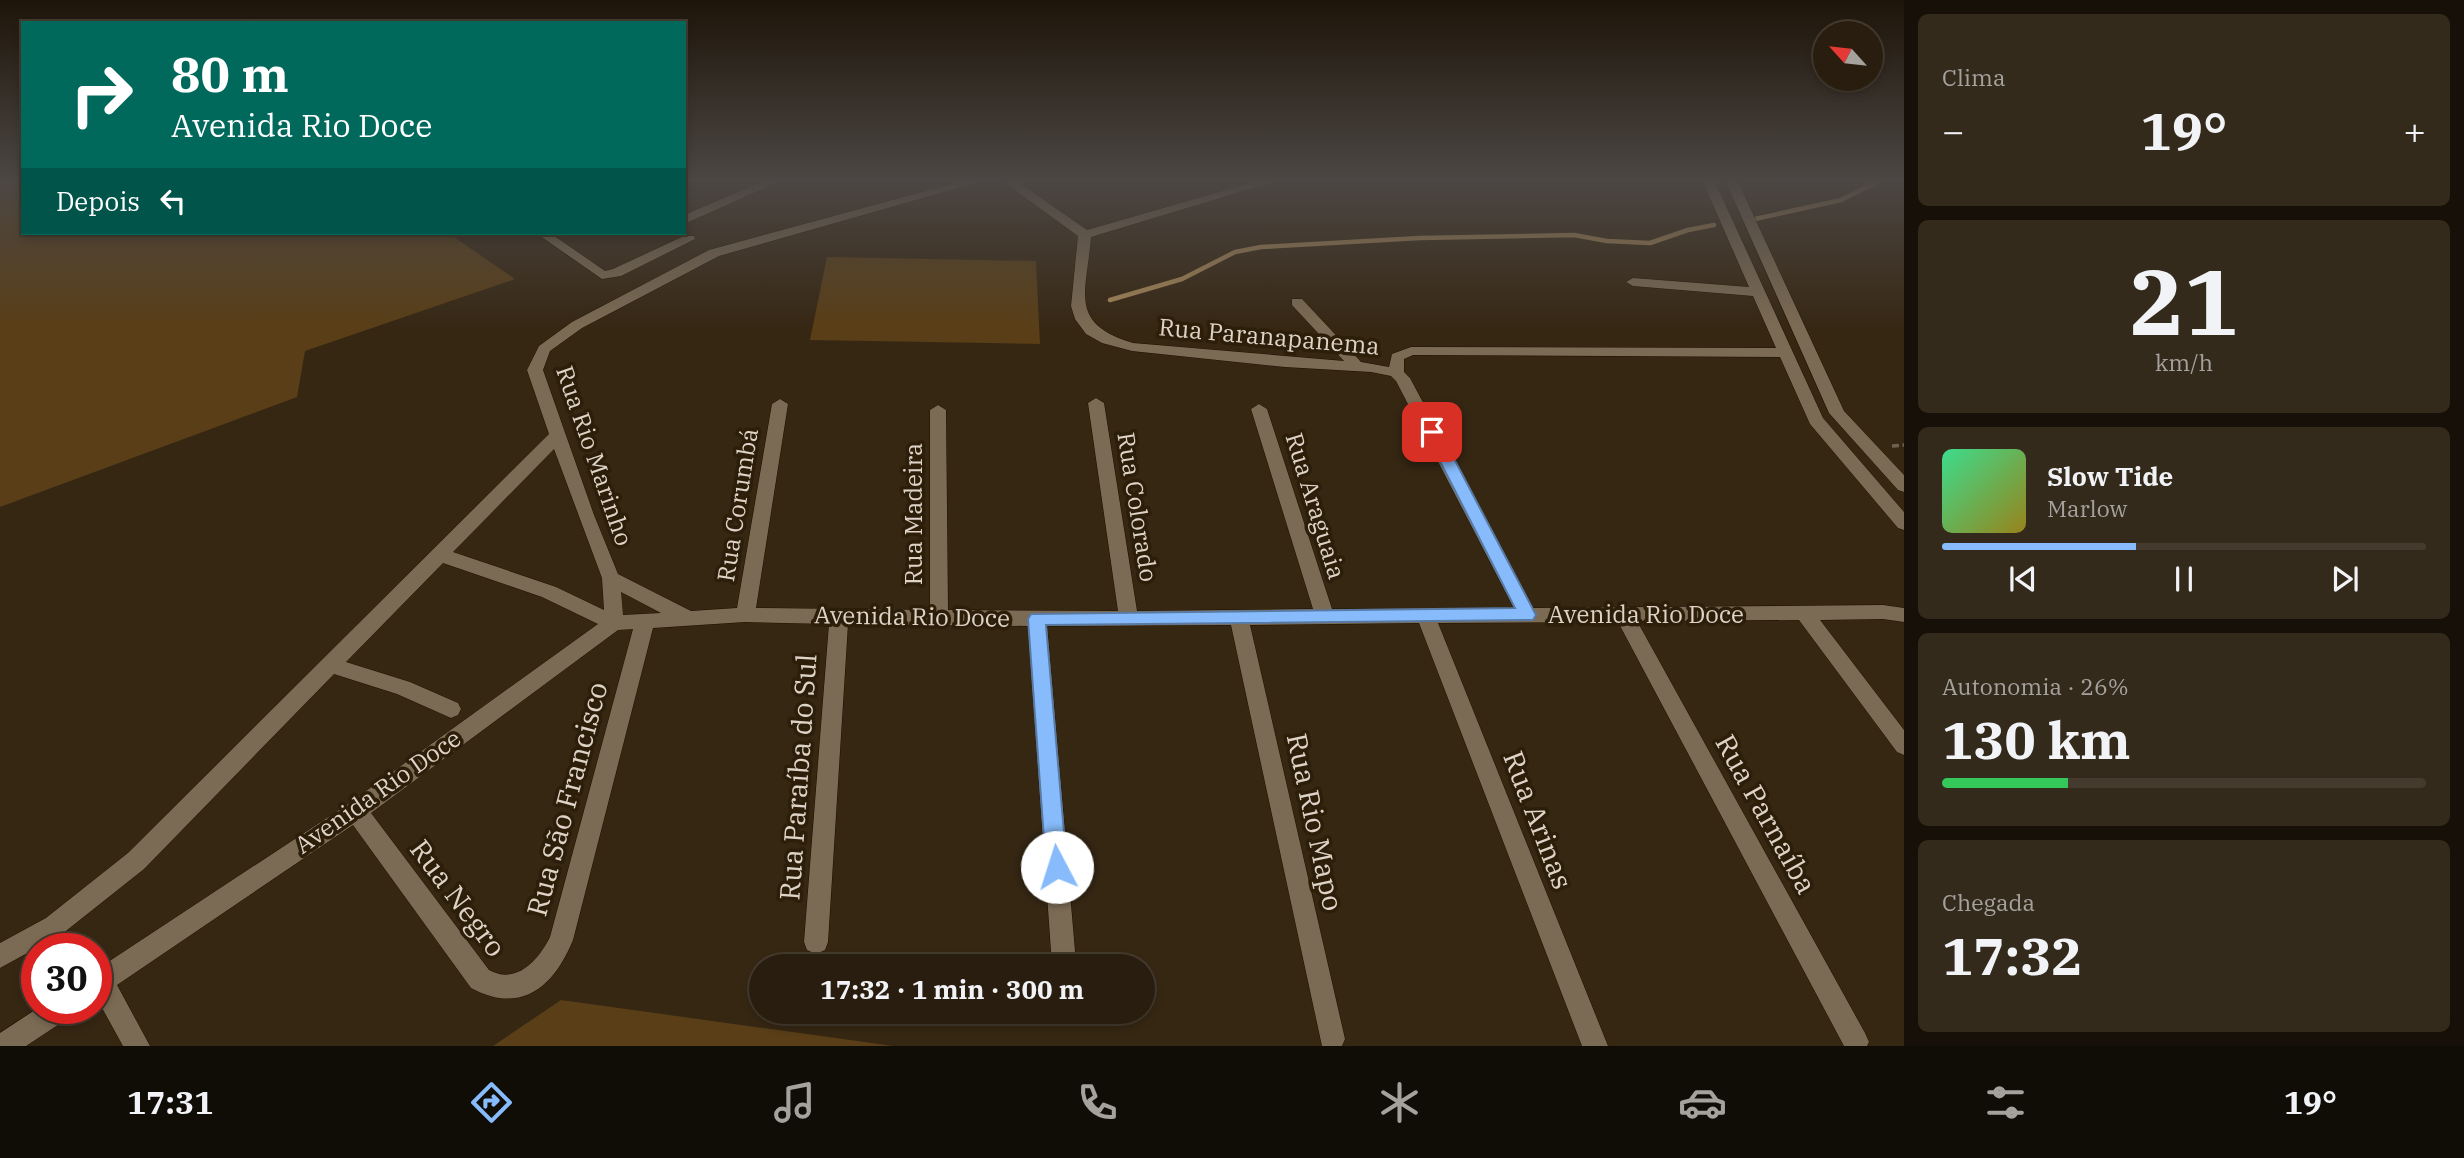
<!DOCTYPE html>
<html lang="pt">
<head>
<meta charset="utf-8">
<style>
  :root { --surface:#281d0e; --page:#342a1c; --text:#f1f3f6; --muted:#a5a29e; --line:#443b2e; --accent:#87bbfb }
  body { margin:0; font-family:"IBM Plex Serif",serif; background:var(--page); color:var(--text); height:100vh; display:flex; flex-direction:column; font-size:26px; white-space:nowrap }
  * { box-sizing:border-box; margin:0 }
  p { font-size:23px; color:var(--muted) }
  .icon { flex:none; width:38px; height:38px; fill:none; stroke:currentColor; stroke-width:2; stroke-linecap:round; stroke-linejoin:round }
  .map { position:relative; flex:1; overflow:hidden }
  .details { display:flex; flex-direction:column; gap:14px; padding:14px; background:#161008; width:560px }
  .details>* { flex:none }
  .hud { position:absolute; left:21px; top:21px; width:665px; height:214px; border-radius:0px; box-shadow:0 4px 10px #0003,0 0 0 2px var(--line); background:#00695c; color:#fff; overflow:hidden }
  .needle { width:46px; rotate:297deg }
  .controls { position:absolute; left:1813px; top:21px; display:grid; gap:14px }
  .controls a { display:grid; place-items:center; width:70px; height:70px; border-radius:50%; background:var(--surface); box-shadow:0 4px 10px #0003,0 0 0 2px var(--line); font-size:35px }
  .speed { position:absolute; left:21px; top:933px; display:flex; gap:14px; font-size:35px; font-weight:700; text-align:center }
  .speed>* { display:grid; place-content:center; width:91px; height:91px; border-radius:50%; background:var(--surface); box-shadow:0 4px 10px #0003,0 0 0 2px var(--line); line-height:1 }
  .speed .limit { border:10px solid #d22; background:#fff; color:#111 }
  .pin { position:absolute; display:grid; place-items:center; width:60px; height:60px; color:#fff; margin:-30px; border-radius:14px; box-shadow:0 4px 10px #0006 }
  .me { position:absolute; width:77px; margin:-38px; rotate:355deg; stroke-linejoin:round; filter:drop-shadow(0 0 5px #0008) }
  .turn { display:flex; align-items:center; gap:24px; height:147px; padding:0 35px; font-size:32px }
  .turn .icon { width:91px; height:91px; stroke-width:2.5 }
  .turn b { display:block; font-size:49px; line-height:60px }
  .then { display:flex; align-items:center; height:66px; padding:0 35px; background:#0003; gap:14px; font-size:26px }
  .big { font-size:52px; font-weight:700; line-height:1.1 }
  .details .card { flex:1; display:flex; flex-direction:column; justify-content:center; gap:10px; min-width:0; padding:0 24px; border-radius:10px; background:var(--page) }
  .details .dial { align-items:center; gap:0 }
  .dial b { font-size:91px; line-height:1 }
  .song { display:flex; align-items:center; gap:21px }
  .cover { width:84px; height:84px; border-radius:10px; background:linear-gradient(135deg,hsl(150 70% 55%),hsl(50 70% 35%)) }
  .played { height:7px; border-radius:4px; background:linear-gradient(90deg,var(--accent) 40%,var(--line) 40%) }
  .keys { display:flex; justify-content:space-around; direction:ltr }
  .heat { display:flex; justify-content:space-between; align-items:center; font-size:38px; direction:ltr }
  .charge { height:10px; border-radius:5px; background:linear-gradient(90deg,#34c759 26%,var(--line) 0) }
  .trip { position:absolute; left:749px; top:954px; width:406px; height:70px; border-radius:35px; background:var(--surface); box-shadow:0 4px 10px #0003,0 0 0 2px var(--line); font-weight:700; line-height:70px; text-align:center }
  .dock { display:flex; height:112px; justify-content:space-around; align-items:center; background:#100c06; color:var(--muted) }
  .dock .icon { width:49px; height:49px }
  .dock .on { color:var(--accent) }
  .dock b { font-size:32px; color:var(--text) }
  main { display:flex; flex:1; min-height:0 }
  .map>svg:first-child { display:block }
</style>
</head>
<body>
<main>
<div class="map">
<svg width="1904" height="1046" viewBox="0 0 1904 1046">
  <rect width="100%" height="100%" fill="#362713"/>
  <!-- green -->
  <path fill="#593e17" d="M0,182H23V233H448L515,279L305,351L297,397L0,507Z
    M827,257L1036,261L1040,344L810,340Z
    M561,1000L893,1046H493Z"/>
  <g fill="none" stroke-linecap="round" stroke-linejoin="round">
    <!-- stream -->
    <path stroke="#a58658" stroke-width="4.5" d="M1755,219L1841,200L1877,182
      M1110,300L1182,279L1235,252L1261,247L1420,238L1574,235L1607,241L1650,243L1688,230L1714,225"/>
    <!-- minor casing -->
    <g stroke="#1d1000" stroke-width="1">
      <path id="minor" d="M762,182H778L684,224V215Z
        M959,182H979L719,256L582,328L550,351L543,370L594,515L618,574L691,611L737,608L772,404L780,399L788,404L756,608L930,610V410L938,405L946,410L948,610L1118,611L1088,403L1096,398L1104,403L1137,611L1313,609L1251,409L1259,404L1267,409L1332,609L1514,608L1396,381L1391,376L1371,372L1285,367L1132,351L1102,343L1086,334L1075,319L1071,306L1078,236L1004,182H1018L1087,230L1254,182H1273L1091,237C1087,292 1067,323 1133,343L1344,361L1292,305V299H1302L1361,362L1389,367L1392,354L1411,347L1776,348L1753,296L1633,286L1626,282L1633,278L1749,287L1703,182H1715L1823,418L1904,512V530L1898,528L1810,424L1780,357L1413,355L1404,359V372L1410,378L1532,608L1883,605L1904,608V622L1883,619L1820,620L1904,730V755L1897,752L1799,620L1637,621L1865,1033L1869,1042L1867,1046H1844L1618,622L1438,623L1608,1046H1582L1419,623L1250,625L1345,1039L1342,1046H1322L1231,625L1047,626L1075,951L1072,960L1063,963L1054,960L1051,951L1028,626L848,624L828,942L825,950L816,954L807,950L804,942L829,624L745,622L653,628L573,940C554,987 521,1015 471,988L353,825L117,985L150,1046H123L96,997V970L348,804L598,624L542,597L443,563L346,662L410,682L458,703L461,709L458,715L451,718L397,694L334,674L144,869L62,934L0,968V943L46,918L128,853L549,434L527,370L539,346L572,322L709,250ZM554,449L602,578L604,610L556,587L453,552ZM621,592L661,613L623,615ZM633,629L550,937C538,961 516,985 489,970L371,813L618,630Z
        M1726,182H1738L1844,411L1904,475V492L1898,490L1829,413Z
        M536,233H550L605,271L613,269L684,236H694L695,239L621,276L602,279Z
        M38,1008H74L70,1017L26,1046H0V1033Z"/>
    </g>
    <!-- path -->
    <path stroke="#6e614f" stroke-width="3.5" stroke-dasharray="7 3.5" stroke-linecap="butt" d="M1892,446L1904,445"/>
    <!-- minor -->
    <use href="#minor" fill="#7c6b54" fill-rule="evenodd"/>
  </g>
  <!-- sky -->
  <linearGradient id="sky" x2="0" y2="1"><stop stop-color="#1e150a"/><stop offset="0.55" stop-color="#4c4744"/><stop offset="1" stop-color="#4c4744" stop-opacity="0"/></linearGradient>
  <rect width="1904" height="328" fill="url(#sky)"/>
  <!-- route -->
  <path fill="#87bbfb" stroke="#587aa3" stroke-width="2" d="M1432,427L1440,432L1536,615L1533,620L1046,625L1067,867L1064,874L1057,877L1049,874L1046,867L1028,619L1031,614L1515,608L1425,432Z"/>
  <g text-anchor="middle" stroke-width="7" stroke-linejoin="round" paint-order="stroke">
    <!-- street labels -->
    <g font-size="24" fill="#ddd3c7" stroke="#2c1e09">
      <text transform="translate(1269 337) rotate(5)" y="8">Rua Paranapanema</text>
      <text transform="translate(594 456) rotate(71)" y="8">Rua Rio Marinho</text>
      <text transform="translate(738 505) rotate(-81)" y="8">Rua Corumbá</text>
      <text transform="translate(1315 506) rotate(73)" y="8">Rua Araguaia</text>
      <text transform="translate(1137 507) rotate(81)" y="8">Rua Colorado</text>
      <text transform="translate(914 514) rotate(-90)" y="8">Rua Madeira</text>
      <text x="1646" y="623">Avenida Rio Doce</text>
      <text transform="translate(912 617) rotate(1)" y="8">Avenida Rio Doce</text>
      <text transform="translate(378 792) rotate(-35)" y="8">Avenida Rio Doce</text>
    </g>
    <!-- near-street labels -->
    <g font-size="28" fill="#ddd3c7" stroke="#2c1e09">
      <text transform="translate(798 777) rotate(-86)" y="10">Rua Paraíba do Sul</text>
      <text transform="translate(567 799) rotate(-75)" y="10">Rua São Francisco</text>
      <text transform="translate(1766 814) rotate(61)" y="10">Rua Parnaíba</text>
      <text transform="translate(1538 820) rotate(69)" y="10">Rua Arinas</text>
      <text transform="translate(1315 822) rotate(78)" y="10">Rua Rio Mapo</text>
      <text transform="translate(458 898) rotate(53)" y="10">Rua Negro</text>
    </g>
  </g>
</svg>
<div class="controls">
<a><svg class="needle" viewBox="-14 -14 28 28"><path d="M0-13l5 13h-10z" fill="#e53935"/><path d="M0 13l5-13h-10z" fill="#a5a29e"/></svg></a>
</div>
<div class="speed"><div class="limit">30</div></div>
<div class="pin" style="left:1432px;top:432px;background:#d93025"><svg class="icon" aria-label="arrive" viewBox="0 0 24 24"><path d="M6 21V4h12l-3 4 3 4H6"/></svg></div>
<svg class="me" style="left:1057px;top:867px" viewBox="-20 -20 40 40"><circle r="19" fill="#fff"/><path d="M0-13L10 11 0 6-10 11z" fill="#87bbfb"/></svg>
<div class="trip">17:32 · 1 min · 300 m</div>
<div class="hud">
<div class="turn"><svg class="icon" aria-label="right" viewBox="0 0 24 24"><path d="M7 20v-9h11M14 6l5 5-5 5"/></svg><div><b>80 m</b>Avenida Rio Doce</div></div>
<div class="then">Depois<svg class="icon" aria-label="left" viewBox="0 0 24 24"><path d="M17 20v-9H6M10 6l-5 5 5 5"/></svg></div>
</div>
</div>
<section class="details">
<div class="card"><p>Clima</p>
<div class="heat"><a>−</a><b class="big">19°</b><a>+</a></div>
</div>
<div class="card dial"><b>21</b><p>km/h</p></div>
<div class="card">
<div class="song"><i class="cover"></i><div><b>Slow Tide</b><p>Marlow</p></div></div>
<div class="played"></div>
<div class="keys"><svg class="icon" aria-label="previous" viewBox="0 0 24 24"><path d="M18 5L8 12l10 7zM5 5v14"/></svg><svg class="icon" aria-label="pause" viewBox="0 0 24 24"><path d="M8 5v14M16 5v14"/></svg><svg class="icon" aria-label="next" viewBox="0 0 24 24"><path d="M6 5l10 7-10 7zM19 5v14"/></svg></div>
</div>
<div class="card"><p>Autonomia · 26%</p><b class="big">130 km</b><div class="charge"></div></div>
<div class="card"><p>Chegada</p><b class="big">17:32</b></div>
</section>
</main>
<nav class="dock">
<b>17:31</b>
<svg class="icon on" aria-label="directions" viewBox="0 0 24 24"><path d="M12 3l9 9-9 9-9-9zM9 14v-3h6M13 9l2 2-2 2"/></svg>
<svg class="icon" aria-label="music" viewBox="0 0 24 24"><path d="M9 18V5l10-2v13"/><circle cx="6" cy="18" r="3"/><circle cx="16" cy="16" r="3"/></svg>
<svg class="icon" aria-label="phone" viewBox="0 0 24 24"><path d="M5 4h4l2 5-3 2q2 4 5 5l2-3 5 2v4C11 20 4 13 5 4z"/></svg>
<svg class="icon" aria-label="climate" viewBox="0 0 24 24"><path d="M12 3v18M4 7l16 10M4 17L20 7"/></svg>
<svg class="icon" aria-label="car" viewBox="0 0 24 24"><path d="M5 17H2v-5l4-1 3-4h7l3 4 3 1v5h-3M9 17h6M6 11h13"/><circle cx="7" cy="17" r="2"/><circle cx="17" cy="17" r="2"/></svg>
<svg class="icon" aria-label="filters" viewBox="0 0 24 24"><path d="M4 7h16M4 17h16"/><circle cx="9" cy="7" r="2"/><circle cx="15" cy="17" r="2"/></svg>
<b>19°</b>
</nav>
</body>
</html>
